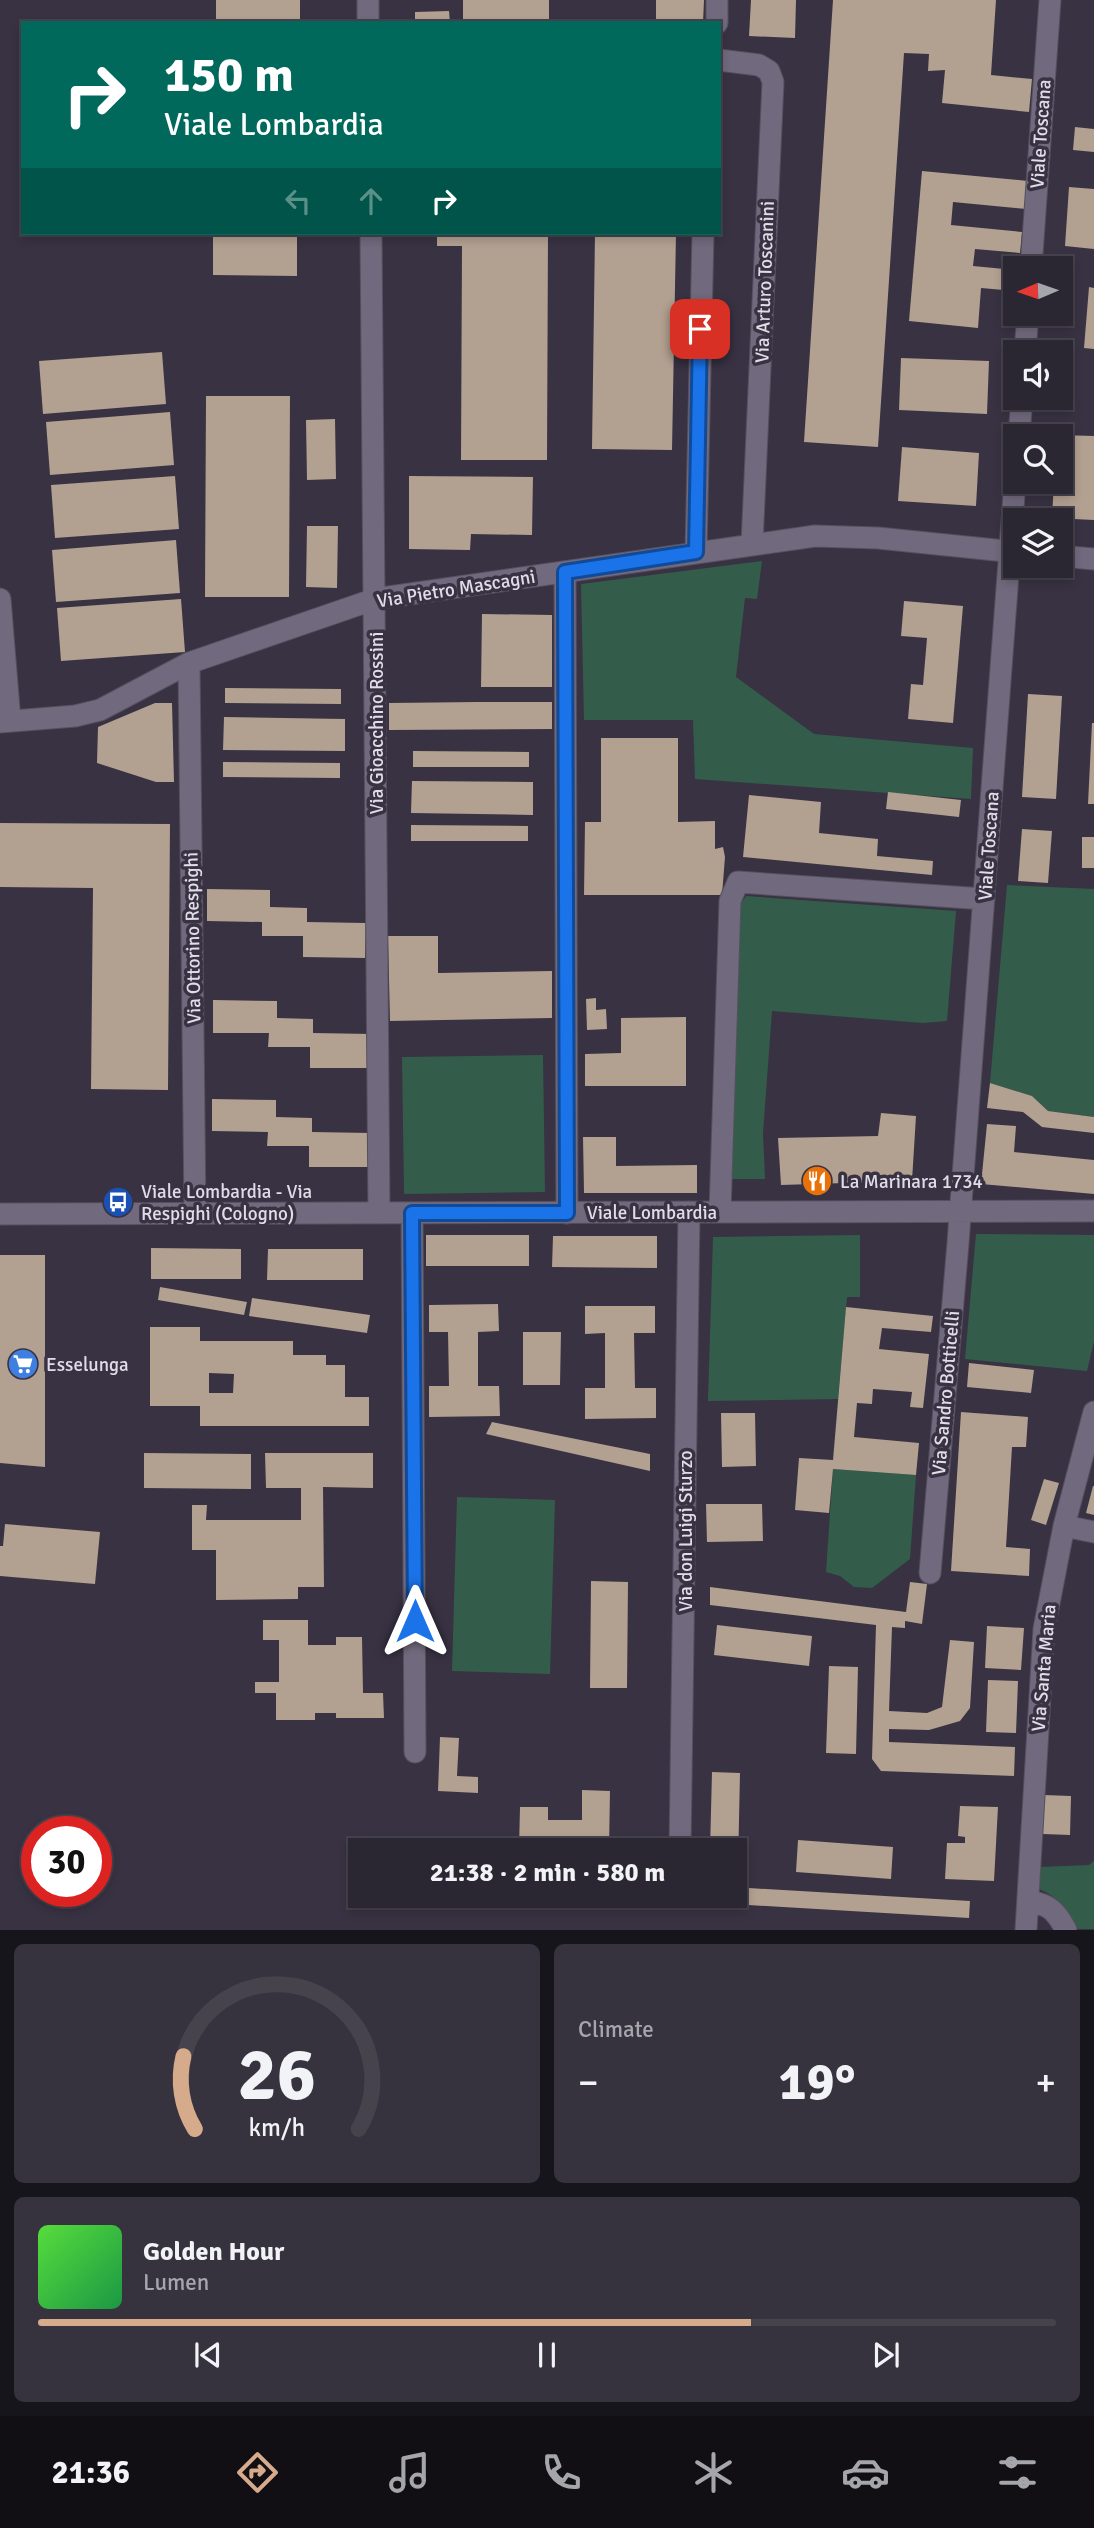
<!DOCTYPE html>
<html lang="en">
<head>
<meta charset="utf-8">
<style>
  :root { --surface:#2a2632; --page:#36323e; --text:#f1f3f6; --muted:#a5a5ac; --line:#46434d; --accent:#d6ab8b }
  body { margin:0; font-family:Signika,sans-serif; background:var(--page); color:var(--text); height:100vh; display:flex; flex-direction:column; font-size:26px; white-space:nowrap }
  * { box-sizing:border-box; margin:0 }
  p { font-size:23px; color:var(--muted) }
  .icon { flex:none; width:38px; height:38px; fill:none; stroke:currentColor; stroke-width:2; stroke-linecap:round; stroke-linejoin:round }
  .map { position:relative; height:1930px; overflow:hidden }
  .side { display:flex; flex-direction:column; gap:14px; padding:14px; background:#17151c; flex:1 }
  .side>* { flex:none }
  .guide { position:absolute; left:21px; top:21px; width:700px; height:214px; border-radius:0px; box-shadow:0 4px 10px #0003,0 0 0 2px var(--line); background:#00695c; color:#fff; overflow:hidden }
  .needle { width:46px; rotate:268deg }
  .buttons { position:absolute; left:1003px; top:256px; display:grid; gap:14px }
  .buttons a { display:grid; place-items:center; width:70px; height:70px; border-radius:0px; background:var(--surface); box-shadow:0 4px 10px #0003,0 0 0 2px var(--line); font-size:35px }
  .speed { position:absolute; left:21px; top:1816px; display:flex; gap:14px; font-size:35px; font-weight:700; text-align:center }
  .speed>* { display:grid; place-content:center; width:91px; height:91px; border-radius:50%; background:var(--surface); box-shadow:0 4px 10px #0003,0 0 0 2px var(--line); line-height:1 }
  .speed .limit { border:10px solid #d22; background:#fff; color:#111 }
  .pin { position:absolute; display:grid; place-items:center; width:60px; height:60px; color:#fff; margin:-30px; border-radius:14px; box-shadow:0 4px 10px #0006 }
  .me { position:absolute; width:77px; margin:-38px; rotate:0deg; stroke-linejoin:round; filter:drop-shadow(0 0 5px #0008) }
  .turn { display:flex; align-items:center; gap:24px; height:147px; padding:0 28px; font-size:32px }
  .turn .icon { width:91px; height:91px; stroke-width:2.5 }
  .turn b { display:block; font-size:49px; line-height:60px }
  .lanes { display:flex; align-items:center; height:66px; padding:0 28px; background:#0003; justify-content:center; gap:35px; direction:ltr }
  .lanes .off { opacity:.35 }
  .big { font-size:52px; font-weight:800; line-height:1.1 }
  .side .tile { flex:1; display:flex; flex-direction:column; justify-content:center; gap:10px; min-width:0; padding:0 24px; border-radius:10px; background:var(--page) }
  .side .dial { align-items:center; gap:0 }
  .dial svg { height:182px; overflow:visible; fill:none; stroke:var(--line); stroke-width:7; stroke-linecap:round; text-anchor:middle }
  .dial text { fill:var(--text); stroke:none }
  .song { display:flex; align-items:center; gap:21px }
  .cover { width:84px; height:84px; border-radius:10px; background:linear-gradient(135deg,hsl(110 70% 55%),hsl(140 70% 35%)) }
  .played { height:7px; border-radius:4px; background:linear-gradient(90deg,var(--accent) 70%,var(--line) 70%) }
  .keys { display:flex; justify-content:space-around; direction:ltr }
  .heat { display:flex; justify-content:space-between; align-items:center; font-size:38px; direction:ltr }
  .side .tiles { flex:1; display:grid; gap:14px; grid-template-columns:1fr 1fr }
  .tile:last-child { grid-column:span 2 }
  .trip { position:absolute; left:348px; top:1838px; width:399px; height:70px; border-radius:0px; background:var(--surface); box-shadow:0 4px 10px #0003,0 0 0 2px var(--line); font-weight:800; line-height:70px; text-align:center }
  .dock { display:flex; height:112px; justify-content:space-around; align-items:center; background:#110f14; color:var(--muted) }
  .dock .icon { width:49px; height:49px }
  .dock .active { color:var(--accent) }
  .dock b { font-size:32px; color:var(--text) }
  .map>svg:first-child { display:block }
</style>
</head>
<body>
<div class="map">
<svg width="1094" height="1930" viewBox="0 0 1094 1930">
  <rect width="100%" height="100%" fill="#383243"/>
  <!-- green -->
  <path fill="#335d4a" d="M762,561L757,599L745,598L736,677L814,734L973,748L971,799L695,779L693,720H584L581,584Z
    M1007,885L1094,889V1117L1048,1111L1032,1096L990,1083Z
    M746,896L956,911L947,1021L923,1023L772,1011L763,1133L765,1179H731L734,914Z
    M543,1055L545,1192L404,1194L402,1057Z
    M976,1234L1094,1235V1341L1087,1371L965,1359Z
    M860,1235V1297H847L838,1399L708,1401L713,1237Z
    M833,1469L916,1475L910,1559L872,1588L854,1587L840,1576L826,1572Z
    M457,1497L555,1500L550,1674L452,1671Z
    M1094,1861V1929H1077C1067,1911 1059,1897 1039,1889L1040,1867L1089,1865Z"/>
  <!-- building -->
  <path fill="#b2a090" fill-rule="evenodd" d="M216,0H300V23H216Z
    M463,0H549V23H463Z
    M656,0H704L703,23H656Z
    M751,0H796L795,38L749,36Z
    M833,0H996L991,75L1032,79L1029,112L942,103L945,70L928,71L929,54L904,53L878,447L804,442Z
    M449,11L450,23H415V12Z
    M1075,127L1094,129V152L1073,150Z
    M922,171L1028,181L1026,209L953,202L951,225L1022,232L1020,253L975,249L973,266L1015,270V291L981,288L978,328L909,321Z
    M1069,187L1094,189V249L1065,246Z
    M213,233H297V276L213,275Z
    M437,233H548L547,460H461L462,246H437Z
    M595,233H676L672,450L592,449Z
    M1089,287L1094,288V349L1084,348Z
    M162,352L166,404L43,414L39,361Z
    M901,358L989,361L987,414L899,410Z
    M206,396H290L289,597H205Z
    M170,412L174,465L50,475L46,422Z
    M335,419L336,479L307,480L306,420Z
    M1060,435L1094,436V520L1052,518L1054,481H1060Z
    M902,447L979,453L976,506L898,501Z
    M175,476L179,529L55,538L51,485Z
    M409,476L533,477L532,535L471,534L470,550L409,549Z
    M307,526H338L337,588L306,587Z
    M176,540L180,593L56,602L52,550Z
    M181,599L185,652L61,661L57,608Z
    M904,601L963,606L953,723L908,719L911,684L923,685L927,638L901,636Z
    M482,614L552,615V687H481Z
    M225,688L341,689V704L225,703Z
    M1028,694L1062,696L1056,799L1022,797Z
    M477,702H552V729L389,730V703Z
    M155,703H172L174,782H156L97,763L98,727Z
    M224,717L345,719V751L223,750Z
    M1092,723H1094V804H1088Z
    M601,738H678V822L715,821V849L723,847L725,857L722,895H584L585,822H601Z
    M413,751L529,752V767H413Z
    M223,762L340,763V778L223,777Z
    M412,781L533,782V815L411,813Z
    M888,792L961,800L959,817L886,809Z
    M749,795L821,802L819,833L878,839L877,856L933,861L932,875L743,857Z
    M0,823L170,824L168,1090L91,1089L93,888L0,887Z
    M411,825L528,826V841H411Z
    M1022,829L1052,831L1048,883L1018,881Z
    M1082,837H1094V868H1082Z
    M207,889L270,890V907L307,908V922L366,923L365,958L303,957V936H262V922L207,921Z
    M388,936H438V973L552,971V1018L390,1021Z
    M596,998V1010L606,1009L607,1029L587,1030L586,999Z
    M213,1000L277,1001V1018L313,1019V1033L372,1034V1068H310V1047H268L269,1033H213Z
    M686,1017V1086H585V1054L621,1053V1018Z
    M990,1083L1032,1096L1048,1111L1094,1117V1133L1042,1127L1023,1112L987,1108Z
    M212,1099L276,1100V1117L312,1118V1132L371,1133V1167H309V1146H267L268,1132L212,1131Z
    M881,1113L916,1116L912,1181L781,1185L778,1138L878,1136Z
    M987,1124L1016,1126L1014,1152L1094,1160V1194L981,1184Z
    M583,1137H616V1166L697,1165V1193H584Z
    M426,1235H529V1266H426Z
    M553,1236H657V1268L552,1267Z
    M151,1248L241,1249V1279H151Z
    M268,1249H363V1280H267Z
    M0,1255H45V1467L0,1463Z
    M160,1287L247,1302L244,1315L158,1300Z
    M252,1298L370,1315L367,1333L249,1316Z
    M498,1304L499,1331L478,1332V1386H499L500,1416L429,1417V1386H449L448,1332H429V1305Z
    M585,1306H655V1333H634L635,1388H656V1418L585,1419V1388H605V1333L585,1334Z
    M846,1307L933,1316L931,1332L882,1328L879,1349L929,1354L923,1408L910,1407L912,1392L873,1389L872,1404L857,1403L854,1437L919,1443L916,1475L833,1469L829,1513L795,1510L799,1458L833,1460Z
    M150,1327H200V1341H293V1355H326V1365H345V1397H369V1426H200V1406H150ZM209,1373L234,1374L233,1393H209Z
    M523,1332H561L560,1385H523Z
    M969,1363L1034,1370L1031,1393L967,1387Z
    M961,1412L1028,1417L1026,1447H1012L1006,1547L1030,1549L1029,1576L951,1571Z
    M721,1413H755L756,1466L722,1467Z
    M492,1422L650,1454V1471L486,1434Z
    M144,1453L251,1454V1489L144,1488Z
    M265,1453H373V1488L323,1487L324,1587H298V1599L216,1600V1550H192V1505H207L206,1520H301V1488H266Z
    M1044,1479L1059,1483L1046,1525L1031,1520Z
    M1093,1486H1094V1515L1086,1513Z
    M706,1504H762L763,1541L707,1542Z
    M5,1524L100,1532L95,1584L0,1576V1546H3Z
    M591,1581L628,1582L627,1688H590Z
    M910,1582L927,1584L922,1624L905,1621V1628L892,1627L889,1711L927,1713L942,1707L950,1640L974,1642L970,1708L960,1721L929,1730L889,1729V1742L1015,1747L1014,1776L881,1771L872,1759L876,1625L710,1605V1587L906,1612Z
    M263,1620H308V1645H336V1637H362L363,1693H383L384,1718H336V1713H315V1720H276V1693H255V1682H279V1640H263Z
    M717,1625L812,1636L809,1666L714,1655Z
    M987,1626L1024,1628L1021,1670L985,1668Z
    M829,1666L858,1667L856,1754L826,1753Z
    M988,1680L1018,1681L1016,1733L986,1732Z
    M440,1737L459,1738L457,1776L478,1777V1793L438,1791Z
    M712,1772L740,1773L738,1868H735V1850H710Z
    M582,1790L610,1791L609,1850L519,1849L520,1807H548V1820H582Z
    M1044,1795L1071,1796L1070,1835L1043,1834Z
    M960,1806L998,1807L994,1881L945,1879L947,1843H965V1837L958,1836Z
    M798,1840L893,1847L891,1879L796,1872Z
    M749,1888L970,1901L969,1918L748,1905Z"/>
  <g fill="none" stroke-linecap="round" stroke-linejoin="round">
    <!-- minor casing -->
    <g stroke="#56505e" stroke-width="23">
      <path id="minor" d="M368,0V23
        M717,23V0
        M719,60L759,65L769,71L773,82L752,544
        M371,233L379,1213
        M1031,268L1050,0
        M1025,352L1028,313
        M1019,436L1022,397
        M696,552L703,233
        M1060,556L1094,559
        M565,572L567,1213
        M0,599L10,721
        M189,663L195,1213
        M0,722L75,716L100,710L189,663L375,599L815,536L878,538L1015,552
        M720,1212L730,901L738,882L984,899
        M412,1213L415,1752
        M0,1214L1094,1211
        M1064,1526L1094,1532
        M930,1573L958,1243L1015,481
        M680,1850L689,1212
        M679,1898V1895
        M1028,1901C1049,1904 1056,1911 1066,1930
        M1026,1930L1044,1629L1064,1526L1094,1412"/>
    </g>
    <!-- minor -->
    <use href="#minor" stroke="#71697d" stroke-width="21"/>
  </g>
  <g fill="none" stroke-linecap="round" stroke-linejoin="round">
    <!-- route casing -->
    <g stroke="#114b97" stroke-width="18">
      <path id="route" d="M415,1621L412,1213H567L565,572L696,552L700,329"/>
    </g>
    <!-- route -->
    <use href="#route" stroke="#1a73e8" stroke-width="12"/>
  </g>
  <!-- icons -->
  <defs>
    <g id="restaurant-disc" transform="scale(1.575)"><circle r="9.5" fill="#e8710a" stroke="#383243"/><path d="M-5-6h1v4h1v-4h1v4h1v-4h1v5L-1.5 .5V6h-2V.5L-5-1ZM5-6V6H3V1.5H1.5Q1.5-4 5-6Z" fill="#fff"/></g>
    <g id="bus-disc" transform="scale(1.575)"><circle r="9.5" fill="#1a4fb4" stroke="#383243"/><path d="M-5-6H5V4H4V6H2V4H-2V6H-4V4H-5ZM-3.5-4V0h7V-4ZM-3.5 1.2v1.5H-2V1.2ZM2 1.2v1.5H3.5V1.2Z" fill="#fff"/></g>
    <g id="supermarket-disc" transform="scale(1.575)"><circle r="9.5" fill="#3f7fe0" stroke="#383243"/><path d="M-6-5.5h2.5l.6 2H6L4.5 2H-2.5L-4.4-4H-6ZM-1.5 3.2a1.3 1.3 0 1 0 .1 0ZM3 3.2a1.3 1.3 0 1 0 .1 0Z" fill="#fff"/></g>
  </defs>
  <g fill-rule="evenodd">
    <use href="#restaurant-disc" x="817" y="1181"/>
    <use href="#bus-disc" x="118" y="1202"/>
    <use href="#supermarket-disc" x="23" y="1364"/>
  </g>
  <g text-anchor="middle" stroke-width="7" stroke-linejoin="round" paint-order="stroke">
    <!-- street labels -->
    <g font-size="19" fill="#e1dde8" stroke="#383243">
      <text transform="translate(1040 134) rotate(-86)" y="7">Viale Toscana</text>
      <text transform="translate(764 282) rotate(-88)" y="7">Via Arturo Toscanini</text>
      <text transform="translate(456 588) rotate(-9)" y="7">Via Pietro Mascagni</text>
      <text transform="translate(376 723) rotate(-90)" y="7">Via Gioacchino Rossini</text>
      <text transform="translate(988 846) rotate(-86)" y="7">Viale Toscana</text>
      <text transform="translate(192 938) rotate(-91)" y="7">Via Ottorino Respighi</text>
      <text x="652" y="1219">Viale Lombardia</text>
      <text transform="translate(945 1393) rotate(-85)" y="7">Via Sandro Botticelli</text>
      <text transform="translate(685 1531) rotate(-90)" y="7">Via don Luigi Sturzo</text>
      <text transform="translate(1043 1668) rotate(-85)" y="7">Via Santa Maria</text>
    </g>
    <!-- poi labels -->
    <g font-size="19" fill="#e1dde8" stroke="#383243" text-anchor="start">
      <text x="840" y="1188">La Marinara 1734</text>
      <text x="141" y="1198">Viale Lombardia - Via<tspan x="141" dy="22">Respighi (Cologno)</tspan></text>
      <text x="46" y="1371">Esselunga</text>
    </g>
  </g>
</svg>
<div class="buttons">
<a><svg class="needle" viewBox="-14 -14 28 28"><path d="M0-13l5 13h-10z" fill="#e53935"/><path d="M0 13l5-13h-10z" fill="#a5a5ac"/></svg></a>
<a><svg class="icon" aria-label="sound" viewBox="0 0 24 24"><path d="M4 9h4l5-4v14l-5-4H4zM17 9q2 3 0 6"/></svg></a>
<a><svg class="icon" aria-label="search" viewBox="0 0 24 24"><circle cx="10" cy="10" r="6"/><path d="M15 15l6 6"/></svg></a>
<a><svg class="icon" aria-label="layers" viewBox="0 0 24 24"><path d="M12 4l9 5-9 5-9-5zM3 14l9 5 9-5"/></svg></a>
</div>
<div class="speed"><div class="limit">30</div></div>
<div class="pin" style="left:700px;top:329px;background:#d93025"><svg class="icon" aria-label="arrive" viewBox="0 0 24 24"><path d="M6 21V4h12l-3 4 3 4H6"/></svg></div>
<svg class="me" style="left:415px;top:1621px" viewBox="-20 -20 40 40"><path d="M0-17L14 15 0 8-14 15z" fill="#1a73e8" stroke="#fff" stroke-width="4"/></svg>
<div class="trip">21:38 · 2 min · 580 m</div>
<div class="guide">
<div class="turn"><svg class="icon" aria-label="right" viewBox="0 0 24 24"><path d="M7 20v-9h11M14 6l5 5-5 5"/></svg><div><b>150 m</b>Viale Lombardia</div></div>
<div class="lanes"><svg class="icon off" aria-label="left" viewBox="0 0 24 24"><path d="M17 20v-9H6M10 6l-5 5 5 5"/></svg><svg class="icon off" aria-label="ahead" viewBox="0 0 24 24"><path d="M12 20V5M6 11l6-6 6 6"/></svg><svg class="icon" aria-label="right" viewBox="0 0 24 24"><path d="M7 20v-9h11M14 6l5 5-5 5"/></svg></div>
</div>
</div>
<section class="side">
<div class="tiles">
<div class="tile dial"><svg viewBox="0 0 100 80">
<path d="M14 69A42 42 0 1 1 86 69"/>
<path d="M14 69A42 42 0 0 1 9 37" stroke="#d6ab8b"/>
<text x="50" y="56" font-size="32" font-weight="700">26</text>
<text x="50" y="72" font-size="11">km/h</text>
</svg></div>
<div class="tile"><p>Climate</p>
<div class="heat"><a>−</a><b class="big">19°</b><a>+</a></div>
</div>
<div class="tile">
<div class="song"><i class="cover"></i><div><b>Golden Hour</b><p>Lumen</p></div></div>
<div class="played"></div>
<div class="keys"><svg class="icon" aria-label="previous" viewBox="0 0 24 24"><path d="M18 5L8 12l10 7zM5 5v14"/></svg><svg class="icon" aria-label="pause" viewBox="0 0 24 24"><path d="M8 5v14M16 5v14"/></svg><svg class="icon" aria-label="next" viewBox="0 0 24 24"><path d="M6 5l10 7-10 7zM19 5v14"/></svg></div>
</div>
</div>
</section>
<nav class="dock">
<b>21:36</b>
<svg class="icon active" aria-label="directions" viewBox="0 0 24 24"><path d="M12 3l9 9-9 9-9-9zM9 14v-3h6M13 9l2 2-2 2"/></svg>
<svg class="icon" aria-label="music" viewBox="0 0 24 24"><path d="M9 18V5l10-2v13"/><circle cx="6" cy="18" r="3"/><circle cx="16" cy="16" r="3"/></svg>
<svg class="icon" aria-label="phone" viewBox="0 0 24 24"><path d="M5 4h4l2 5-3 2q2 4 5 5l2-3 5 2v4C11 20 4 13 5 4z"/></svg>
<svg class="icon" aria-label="climate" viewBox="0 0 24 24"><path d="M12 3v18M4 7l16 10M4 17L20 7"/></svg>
<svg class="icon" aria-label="car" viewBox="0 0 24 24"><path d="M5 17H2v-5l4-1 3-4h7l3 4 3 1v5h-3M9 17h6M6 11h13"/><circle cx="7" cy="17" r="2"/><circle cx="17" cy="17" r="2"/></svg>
<svg class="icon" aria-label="filters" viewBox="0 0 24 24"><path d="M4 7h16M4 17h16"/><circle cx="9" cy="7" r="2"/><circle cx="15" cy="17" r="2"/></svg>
</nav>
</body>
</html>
